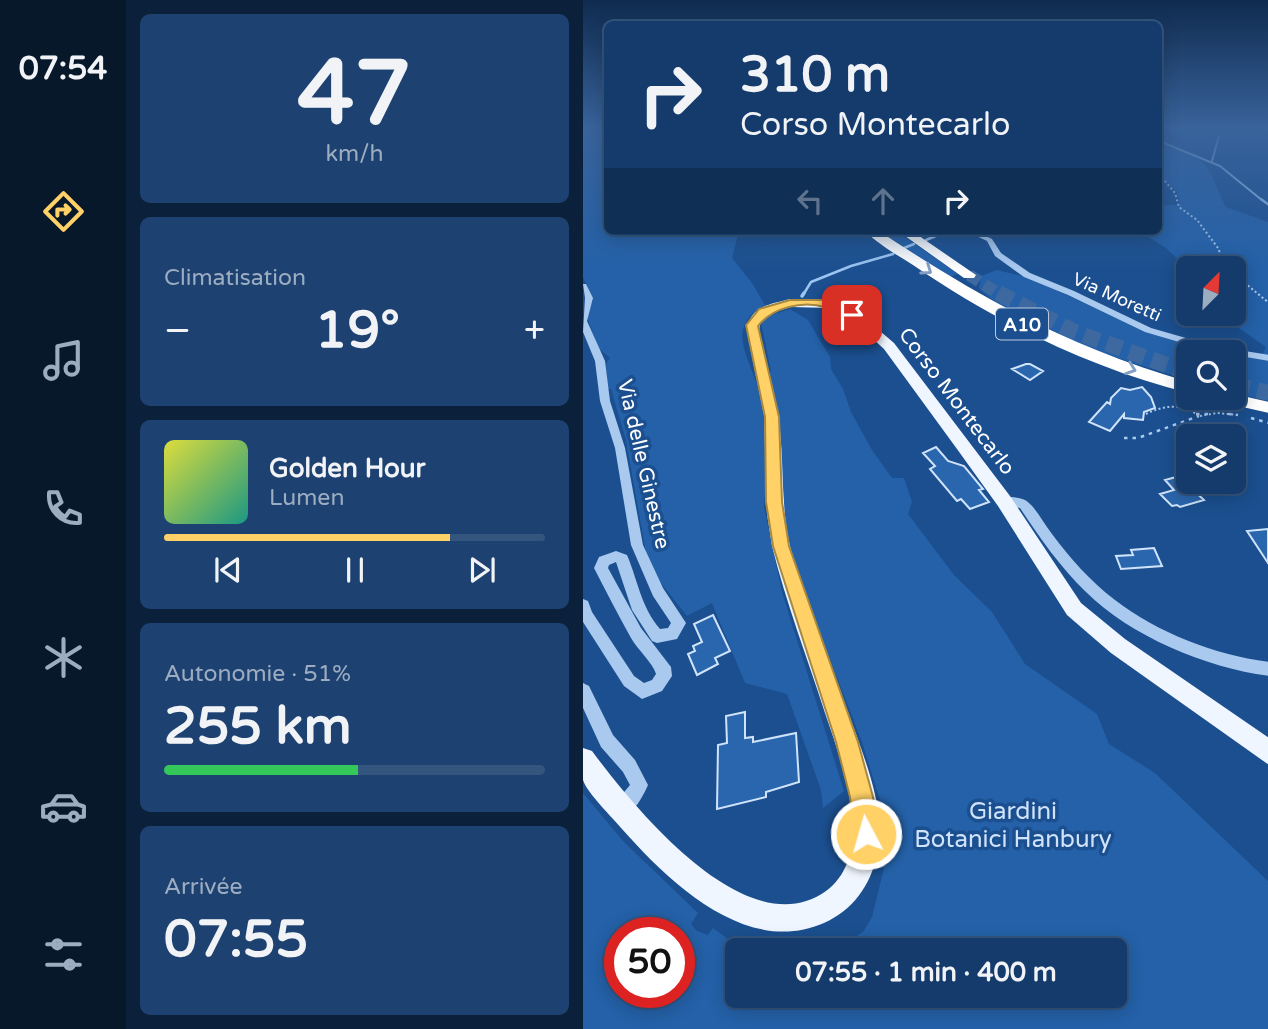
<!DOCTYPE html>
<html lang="fr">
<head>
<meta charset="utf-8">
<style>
  :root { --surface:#143b6b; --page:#1d4271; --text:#f1f3f6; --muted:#9dadc1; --line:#33557e; --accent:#ffd166 }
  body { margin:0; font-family:"Varela Round",sans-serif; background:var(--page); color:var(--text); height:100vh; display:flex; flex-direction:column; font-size:26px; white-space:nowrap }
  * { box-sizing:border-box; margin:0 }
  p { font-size:23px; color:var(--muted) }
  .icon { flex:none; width:38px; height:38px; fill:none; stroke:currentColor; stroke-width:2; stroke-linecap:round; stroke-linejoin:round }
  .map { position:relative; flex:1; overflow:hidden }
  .sheet { display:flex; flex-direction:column; gap:14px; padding:14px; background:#0b203b; width:457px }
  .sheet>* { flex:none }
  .top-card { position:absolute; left:21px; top:21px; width:558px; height:214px; border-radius:10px; box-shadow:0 4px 18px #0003,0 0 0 2px var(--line); background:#143b6b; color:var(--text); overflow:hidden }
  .needle { width:46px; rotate:24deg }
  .fabs { position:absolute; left:593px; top:256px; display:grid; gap:14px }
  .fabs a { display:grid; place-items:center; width:70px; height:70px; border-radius:10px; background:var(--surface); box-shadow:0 4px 18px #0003,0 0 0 2px var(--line); font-size:35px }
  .speed { position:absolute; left:21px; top:917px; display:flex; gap:14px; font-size:35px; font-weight:700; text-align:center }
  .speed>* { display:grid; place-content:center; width:91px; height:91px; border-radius:50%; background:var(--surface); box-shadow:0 4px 18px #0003,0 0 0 2px var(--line); line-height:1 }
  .speed .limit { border:10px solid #d22; background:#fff; color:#111 }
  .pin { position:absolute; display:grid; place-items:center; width:60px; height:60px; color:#fff; margin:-30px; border-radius:14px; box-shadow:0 4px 10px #0006 }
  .me { position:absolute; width:77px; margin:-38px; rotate:354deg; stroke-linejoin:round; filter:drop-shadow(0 0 5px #0008) }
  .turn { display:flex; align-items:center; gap:24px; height:147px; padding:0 21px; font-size:32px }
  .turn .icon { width:91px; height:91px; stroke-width:2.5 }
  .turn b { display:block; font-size:49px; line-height:60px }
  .lanes { display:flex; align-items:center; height:66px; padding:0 21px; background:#0003; justify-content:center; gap:35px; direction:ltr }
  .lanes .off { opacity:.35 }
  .big { font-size:52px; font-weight:700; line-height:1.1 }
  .sheet .card { flex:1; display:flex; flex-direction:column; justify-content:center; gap:10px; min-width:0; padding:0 24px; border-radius:10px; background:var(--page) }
  .sheet .dial { align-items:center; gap:0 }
  .dial b { font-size:91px; line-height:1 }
  .song { display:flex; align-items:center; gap:21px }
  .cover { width:84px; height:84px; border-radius:10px; background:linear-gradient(135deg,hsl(60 70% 55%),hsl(170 70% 35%)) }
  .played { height:7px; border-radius:4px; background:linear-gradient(90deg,var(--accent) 75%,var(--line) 75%) }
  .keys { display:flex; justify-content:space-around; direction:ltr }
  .heat { display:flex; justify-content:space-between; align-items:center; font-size:38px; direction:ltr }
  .charge { height:10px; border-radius:5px; background:linear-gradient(90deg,#34c759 51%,var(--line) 0) }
  .trip { position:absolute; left:142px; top:938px; width:402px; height:70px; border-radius:10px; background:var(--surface); box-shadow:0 4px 18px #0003,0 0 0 2px var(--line); font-weight:700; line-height:70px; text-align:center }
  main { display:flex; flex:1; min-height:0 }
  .menu { display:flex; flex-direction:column; width:126px; justify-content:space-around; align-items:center; background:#08182b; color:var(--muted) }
  .menu .icon { width:49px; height:49px }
  .menu .active { color:var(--accent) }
  .menu b { font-size:32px; color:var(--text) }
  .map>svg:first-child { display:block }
</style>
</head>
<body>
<main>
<nav class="menu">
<b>07:54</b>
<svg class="icon active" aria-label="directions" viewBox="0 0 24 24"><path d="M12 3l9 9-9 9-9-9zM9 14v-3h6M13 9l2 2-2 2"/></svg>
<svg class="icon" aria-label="music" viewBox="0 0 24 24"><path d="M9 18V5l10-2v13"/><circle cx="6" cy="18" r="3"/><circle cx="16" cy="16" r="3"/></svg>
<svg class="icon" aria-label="phone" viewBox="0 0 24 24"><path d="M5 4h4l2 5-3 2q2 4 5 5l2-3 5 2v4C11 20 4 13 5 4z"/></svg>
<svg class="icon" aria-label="climate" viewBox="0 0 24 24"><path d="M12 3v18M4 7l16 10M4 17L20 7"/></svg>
<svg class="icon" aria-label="car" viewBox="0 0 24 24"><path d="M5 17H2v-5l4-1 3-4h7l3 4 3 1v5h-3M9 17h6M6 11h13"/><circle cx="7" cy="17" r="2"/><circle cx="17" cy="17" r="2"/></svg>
<svg class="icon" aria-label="filters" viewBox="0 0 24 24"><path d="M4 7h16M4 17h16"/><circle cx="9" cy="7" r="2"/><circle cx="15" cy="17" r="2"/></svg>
</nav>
<section class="sheet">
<div class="card dial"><b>47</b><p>km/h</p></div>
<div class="card"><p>Climatisation</p>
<div class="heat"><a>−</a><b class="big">19°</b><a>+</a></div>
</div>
<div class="card">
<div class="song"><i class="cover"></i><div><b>Golden Hour</b><p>Lumen</p></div></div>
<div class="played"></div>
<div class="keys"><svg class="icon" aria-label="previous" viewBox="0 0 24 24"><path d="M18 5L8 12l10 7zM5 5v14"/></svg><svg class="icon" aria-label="pause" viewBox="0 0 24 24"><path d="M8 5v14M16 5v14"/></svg><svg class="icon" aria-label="next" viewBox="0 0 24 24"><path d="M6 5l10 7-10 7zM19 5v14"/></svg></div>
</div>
<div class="card"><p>Autonomie · 51%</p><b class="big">255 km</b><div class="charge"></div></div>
<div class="card"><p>Arrivée</p><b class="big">07:55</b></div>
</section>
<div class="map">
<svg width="686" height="1029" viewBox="0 0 686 1029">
  <rect width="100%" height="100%" fill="#1b4f8f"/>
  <!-- green -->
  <path fill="#2461a8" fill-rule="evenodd" d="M0,127H24V231H153L155,235L149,258L169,283L182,305C142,327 165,354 175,388L188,371L178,323L185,316L207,309L225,320L247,357L248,369L260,389L268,412L289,450L309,478H321L329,502L325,514L371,575L409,612L442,664L514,714L526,744L572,773L685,881V1029H0V793L40,841L115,913L108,924L114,931L125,935L130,928L160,950H154V996H532V950H251L280,932L289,917L301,868L305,826L279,742L182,492L181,507L199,592L261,791L240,808L238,790L204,694L162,683L129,603L104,616L74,578L63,553L43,440L28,389H24L23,364L27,358L15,348L3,314L10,301L0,277ZM37,933H96V992H37Z
    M593,148C632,162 626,175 643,207L685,222V401L651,393V354L679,355L683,347L644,320L639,313H651V268L605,269L583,248L556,231H576V205H597L594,191L576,176V149Z
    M297,231H313L375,274L367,277Z
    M414,270L444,277L556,328L592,341L641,352H606L605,380C567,368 528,357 491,342C481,338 472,331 462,326C439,316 414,307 396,288L398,276Z"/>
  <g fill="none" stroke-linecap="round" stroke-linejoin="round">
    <!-- stream-far2 -->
    <path stroke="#9cc4f0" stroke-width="2" d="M576,141L637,166L680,201
      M629,161L636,136"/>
    <!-- stream-far1 -->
    <path stroke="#9cc4f0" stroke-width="2.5" d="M678,199L686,205
      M343,240L365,231
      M321,248L331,244
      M220,295L228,282L268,266L310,254"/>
    <!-- stream -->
    <path stroke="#9cc4f0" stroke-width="3.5" d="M219,296L221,293"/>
  </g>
  <!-- building -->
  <path fill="#2a66ad" stroke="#cfe3fa" stroke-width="2" d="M443,364H447L460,371L447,380L429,369Z
    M559,387L568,397L572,408L561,412L560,420L541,418V414L527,431L506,422L524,402L527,404L528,398L538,388L547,390Z
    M353,447L365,461L381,466L400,489L396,490L406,502L387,509L378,499L374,501L347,469L352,466L340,453Z
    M597,476L605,485L621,500L597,507L594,505L589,506L577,494L591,490L582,480Z
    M685,529V563L664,531Z
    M571,548L579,566L538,569L533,556L550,555L548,550Z
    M130,615L147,651L132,658L135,664L114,675L105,654L112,651L110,646L119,642L111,624Z
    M162,712V738L170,737V742L213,733L216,782L183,792V797L134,809L135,745L144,743L143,716Z"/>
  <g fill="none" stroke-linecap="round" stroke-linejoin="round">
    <!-- highway-tunnel-far1 -->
    <path stroke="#3d69a0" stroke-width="12" stroke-dasharray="12 6" stroke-linecap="butt" d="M386,275L418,295"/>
    <!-- highway-tunnel -->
    <path stroke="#3d69a0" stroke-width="16" stroke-dasharray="16 8" stroke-linecap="butt" d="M415,293L492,332L606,373
      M651,385L686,393"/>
    <!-- path-far1 -->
    <path stroke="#a9c9ee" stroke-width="2" stroke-dasharray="2 2.5" stroke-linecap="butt" d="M576,174L592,193L596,207L614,220L635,248L643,268
      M651,274L686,303
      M563,414C581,405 599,403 616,416
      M617,416L634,413L655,415"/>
    <!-- path -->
    <path stroke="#a9c9ee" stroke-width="2.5" stroke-dasharray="3.5 5" stroke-linecap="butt" d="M613,414H628
      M645,414L655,415
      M668,418L686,423
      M541,438H555L616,416"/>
    <!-- minor -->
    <path fill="#a9c9ee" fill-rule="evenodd" d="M383,231H392L409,239L418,253L447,273L491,291L568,328L631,346L686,355V361L651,355V352H630L562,332L485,295L441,277L412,256L404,241Z
      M0,284H3L10,298L4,321L22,361L27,401L42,448L60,545L80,588L103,623L94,639L74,643L69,641L49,610L33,562L26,565L25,568L58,628L88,667L89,676L79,691L59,699L41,686L0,622V599L5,601L9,612L51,676L61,683L69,680L73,674C70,663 54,649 48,638C35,615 23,591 11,568L16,557L33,551L44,555C55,581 58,607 77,629L85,628L88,623L70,596L48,545L32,448L17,401L12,361L0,332L2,298Z
      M421,497C429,497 440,497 446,503C455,511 461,524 469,534C487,558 507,581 532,600C575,633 632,655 686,662V676C624,668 547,636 503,592C477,567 457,538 437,508L417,504L415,501L417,498Z
      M0,683L6,686L30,735L52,760L65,785C59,798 52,812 38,818L32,815L29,809L32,803L47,785L40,772L18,747L0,708Z"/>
    <!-- major -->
    <path fill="#f0f6ff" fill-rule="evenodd" d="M207,299L253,302L284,320L311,343L427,496L498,603L542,639L686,738V765L528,653L484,615L415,506L374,449L301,349L276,326L246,308L208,307L184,314L177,321L176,332C183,365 194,397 197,430C201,469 198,508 207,546C225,616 256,683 279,751C290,783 302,821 294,855C287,886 270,910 241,923C164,957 87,883 39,829C30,818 4,793 0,780C0,771 0,757 0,748L9,751C50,806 164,948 243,891C266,874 271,847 269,820C267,783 254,748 242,713C224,657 203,603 189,546L184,514L181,415L164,332C166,306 185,305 207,299Z"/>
    <!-- highway -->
    <path fill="#fff" fill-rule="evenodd" d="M282,231H296C399,299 486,347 606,382V393C507,368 413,322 330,265C314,255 295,244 282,231Z
      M315,231H329L393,275L391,278H381Z
      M651,394L686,402V413L633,401L631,397H651Z"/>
  </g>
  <!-- one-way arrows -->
  <defs><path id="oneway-chevron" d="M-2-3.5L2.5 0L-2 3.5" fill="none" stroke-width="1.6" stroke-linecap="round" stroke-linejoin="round" transform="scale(1.75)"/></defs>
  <g stroke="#829ec1">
    <use href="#oneway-chevron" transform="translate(344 270) rotate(35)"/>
    <use href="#oneway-chevron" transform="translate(548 369) rotate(19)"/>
  </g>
  <!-- sky -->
  <linearGradient id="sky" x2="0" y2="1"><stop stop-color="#0f2b4f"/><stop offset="0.47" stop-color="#39639b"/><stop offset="1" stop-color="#39639b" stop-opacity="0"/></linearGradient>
  <rect width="686" height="271" fill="url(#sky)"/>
  <!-- route -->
  <path fill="#ffd166" stroke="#a68842" stroke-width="2" d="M207,300H240L274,315L269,318C260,315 251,310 242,307C219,300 189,308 175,326L196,417L199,502L206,546L275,742L290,797L295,834L292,843L283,846L275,843L271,834L267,797L253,742L190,546L183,502L182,417L163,325L176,309Z"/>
  <g text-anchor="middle" stroke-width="7" stroke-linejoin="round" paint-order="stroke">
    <!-- far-street labels -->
    <g font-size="18" fill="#fff" stroke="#1b4f8f">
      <text transform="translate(534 297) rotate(24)" y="6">Via Moretti</text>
    </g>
    <!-- shield labels -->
    <rect fill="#1b4f8f" stroke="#bbcadd" stroke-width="2" x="413" y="308.5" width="52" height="31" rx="5"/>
    <g font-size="19" font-weight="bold" fill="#fff">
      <text x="439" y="331">A10</text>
    </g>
    <!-- street labels -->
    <g font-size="21" fill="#fff" stroke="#1b4f8f">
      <text transform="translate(374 401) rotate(53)" y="7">Corso Montecarlo</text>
      <text transform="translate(61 464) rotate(77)" y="7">Via delle Ginestre</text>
    </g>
    <!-- near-park labels -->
    <g font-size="24" fill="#cfe3fa" stroke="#1b4f8f">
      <text x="430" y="819">Giardini<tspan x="430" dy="28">Botanici Hanbury</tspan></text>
    </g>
  </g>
</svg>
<div class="fabs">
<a><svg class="needle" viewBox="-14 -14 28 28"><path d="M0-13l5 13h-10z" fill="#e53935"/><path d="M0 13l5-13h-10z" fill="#9dadc1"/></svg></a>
<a><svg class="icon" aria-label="search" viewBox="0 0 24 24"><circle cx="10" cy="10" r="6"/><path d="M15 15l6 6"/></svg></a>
<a><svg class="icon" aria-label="layers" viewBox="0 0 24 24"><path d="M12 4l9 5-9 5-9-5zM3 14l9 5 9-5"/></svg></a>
</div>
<div class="speed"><div class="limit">50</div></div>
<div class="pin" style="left:269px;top:315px;background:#d93025"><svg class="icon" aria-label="arrive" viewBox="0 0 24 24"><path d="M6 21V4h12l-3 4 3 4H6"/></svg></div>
<svg class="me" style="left:283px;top:834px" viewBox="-20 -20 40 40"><circle r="17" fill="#ffd166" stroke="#fff" stroke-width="3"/><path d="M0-11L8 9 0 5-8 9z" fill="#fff"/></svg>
<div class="trip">07:55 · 1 min · 400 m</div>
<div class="top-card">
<div class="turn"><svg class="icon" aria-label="right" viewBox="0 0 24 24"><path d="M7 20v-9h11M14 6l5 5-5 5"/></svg><div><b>310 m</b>Corso Montecarlo</div></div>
<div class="lanes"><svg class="icon off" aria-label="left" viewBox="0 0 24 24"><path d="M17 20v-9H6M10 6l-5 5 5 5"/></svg><svg class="icon off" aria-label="ahead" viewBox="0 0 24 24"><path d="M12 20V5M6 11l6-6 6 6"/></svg><svg class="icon" aria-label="right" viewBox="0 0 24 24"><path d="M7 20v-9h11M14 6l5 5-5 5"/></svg></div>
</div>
</div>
</main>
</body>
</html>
